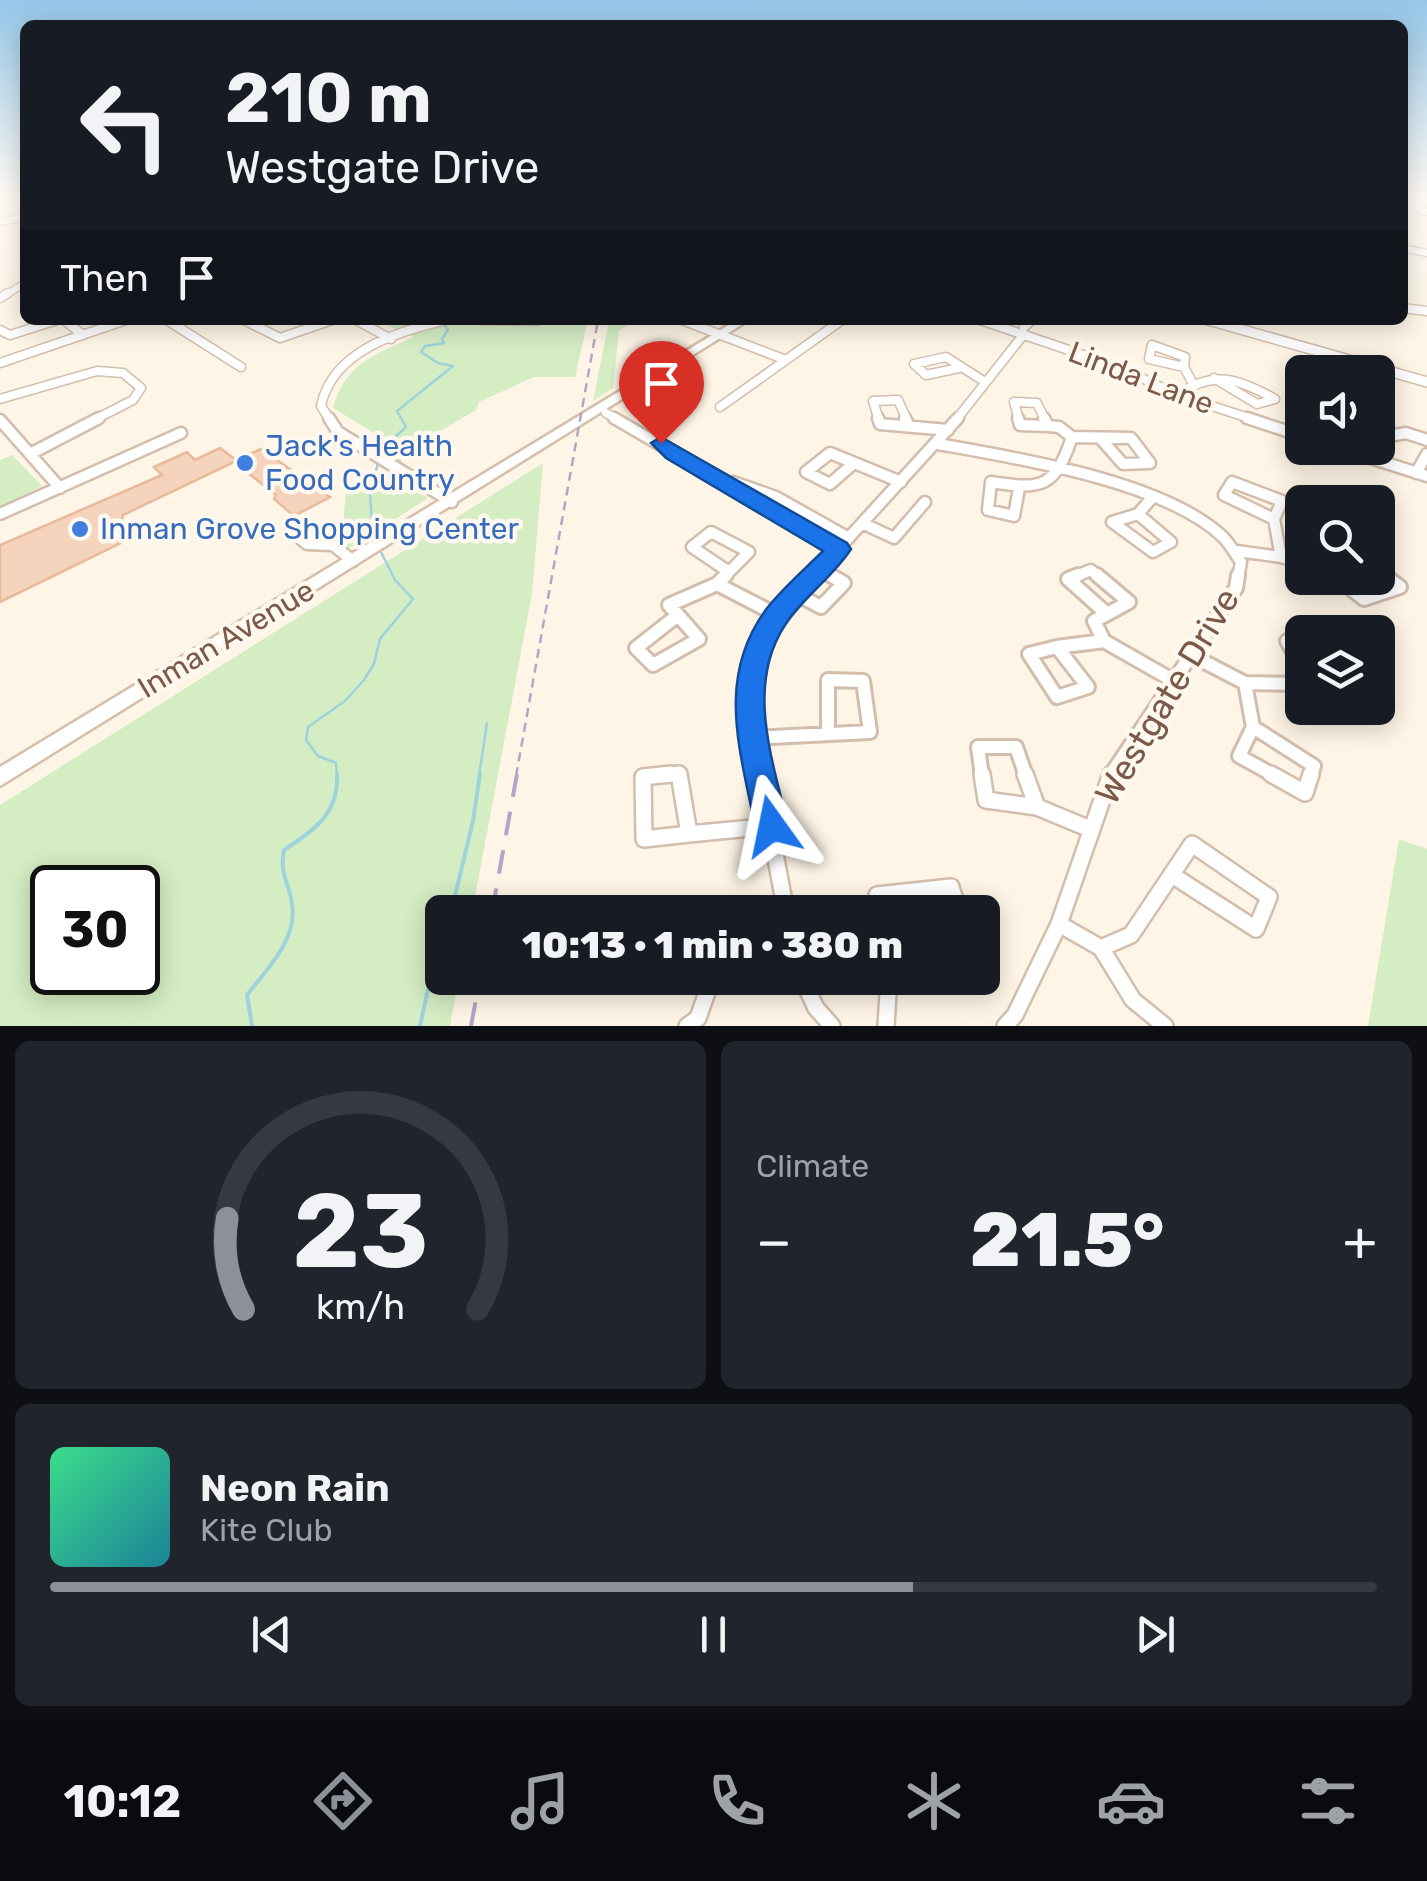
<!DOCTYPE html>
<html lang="en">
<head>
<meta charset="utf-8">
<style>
  :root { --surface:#171b24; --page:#20242c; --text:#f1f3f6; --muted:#9ea1a6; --line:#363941; --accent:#8c9099 }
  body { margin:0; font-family:Rubik,sans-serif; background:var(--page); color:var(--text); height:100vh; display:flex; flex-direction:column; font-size:38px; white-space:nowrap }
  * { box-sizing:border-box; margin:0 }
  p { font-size:32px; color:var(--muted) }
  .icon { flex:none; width:55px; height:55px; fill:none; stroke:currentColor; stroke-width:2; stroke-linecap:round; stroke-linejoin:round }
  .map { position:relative; height:1026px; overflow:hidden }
  .panel { display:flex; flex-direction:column; gap:15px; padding:15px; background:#0d0f14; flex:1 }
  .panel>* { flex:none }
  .hud { position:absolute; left:20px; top:20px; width:1388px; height:305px; border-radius:15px; box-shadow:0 5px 25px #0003; background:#171b24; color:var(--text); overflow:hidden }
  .fabs { position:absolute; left:1285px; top:355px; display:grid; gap:20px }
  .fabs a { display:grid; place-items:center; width:110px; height:110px; border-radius:15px; background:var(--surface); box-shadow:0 5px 25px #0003; font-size:50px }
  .speed { position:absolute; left:30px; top:865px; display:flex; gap:20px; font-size:50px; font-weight:700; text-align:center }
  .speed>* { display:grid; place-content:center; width:130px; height:130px; border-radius:50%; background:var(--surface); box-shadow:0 5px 25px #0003; line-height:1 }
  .speed .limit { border:5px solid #111; border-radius:15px; background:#fff; color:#111 }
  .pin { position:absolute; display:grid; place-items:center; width:85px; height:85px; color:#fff; margin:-102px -42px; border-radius:50% 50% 50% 0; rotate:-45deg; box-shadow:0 0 10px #0007 }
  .pin .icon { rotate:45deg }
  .me { position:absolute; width:110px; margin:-55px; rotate:348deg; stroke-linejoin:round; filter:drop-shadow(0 0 8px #0008) }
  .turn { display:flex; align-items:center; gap:35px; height:210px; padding:0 40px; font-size:45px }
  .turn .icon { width:130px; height:130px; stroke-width:2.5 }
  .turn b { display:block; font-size:70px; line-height:85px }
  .then { display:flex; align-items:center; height:95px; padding:0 40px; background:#0003; gap:20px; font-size:38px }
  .big { font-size:75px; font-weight:800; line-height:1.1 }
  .panel .card { flex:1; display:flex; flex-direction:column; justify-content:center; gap:15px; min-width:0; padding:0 35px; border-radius:15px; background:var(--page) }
  .panel .dial { align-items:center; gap:0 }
  .dial svg { height:260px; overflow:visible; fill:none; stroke:var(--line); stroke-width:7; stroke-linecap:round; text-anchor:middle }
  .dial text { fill:var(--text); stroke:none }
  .song { display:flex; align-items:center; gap:30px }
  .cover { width:120px; height:120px; border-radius:15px; background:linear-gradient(135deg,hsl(150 70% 55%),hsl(190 70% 35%)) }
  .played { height:10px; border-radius:5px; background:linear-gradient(90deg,var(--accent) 65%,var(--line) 65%) }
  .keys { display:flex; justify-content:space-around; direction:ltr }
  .heat { display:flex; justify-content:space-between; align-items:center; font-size:55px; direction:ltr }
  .panel .tiles { flex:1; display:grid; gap:15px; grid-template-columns:1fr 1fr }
  .card:last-child { grid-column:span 2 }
  .trip { position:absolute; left:425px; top:895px; width:575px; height:100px; border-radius:15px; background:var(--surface); box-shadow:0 5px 25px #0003; font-weight:800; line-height:100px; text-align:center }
  .tabs { display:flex; height:160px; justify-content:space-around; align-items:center; background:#090b0e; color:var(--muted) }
  .tabs .icon { width:70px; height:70px }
  .tabs .current { color:var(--accent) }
  .tabs b { font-size:45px; color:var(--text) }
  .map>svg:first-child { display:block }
</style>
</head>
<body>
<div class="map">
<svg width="1427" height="1026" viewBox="0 0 1427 1026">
  <rect width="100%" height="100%" fill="#fef5e6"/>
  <!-- green -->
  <path fill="#d4edc3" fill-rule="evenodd" d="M385,320H588L575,377H534L479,402L476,410L406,451L394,478L428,498L348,549L341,543L346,492L385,472L399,448L333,408C345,363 373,356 413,337L380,322Z
    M609,320H636L619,331L613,388L593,401Z
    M12,455L42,486L0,507V460Z
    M543,463L532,594L472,912H442V978H459L450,1026H0V805ZM52,888H138V972H52Z
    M1399,839L1427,849V1026H1368Z"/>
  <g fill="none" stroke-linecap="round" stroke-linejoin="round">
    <!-- stream-far1 -->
    <path stroke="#9ed2dc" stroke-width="2.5" d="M381,456L384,447L406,427L397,411L453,366L438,363L421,352L425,346L444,343L442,339L448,330L445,326
      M373,539L370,494L378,463
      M337,776L336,763L318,756L306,740L308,727L345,701L364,680L374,664L380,639L413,599L395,580L380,550
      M479,776L487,723"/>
    <!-- stream -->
    <path stroke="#9ed2dc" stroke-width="4" d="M451,912L473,821L480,774
      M252,1026L247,995C267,969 298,939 292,904C289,880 279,876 284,850C315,830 339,813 337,774
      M420,1026L432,971L442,955"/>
  </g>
  <!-- building -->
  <path fill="#f5d3bc" stroke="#e9b99b" stroke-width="2.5" d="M220,448L236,460L261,449L330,497L294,516L274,499L276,495L234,462L123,515L121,524L131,535L127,540L0,602V545L162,475L154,467L187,452L195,460Z"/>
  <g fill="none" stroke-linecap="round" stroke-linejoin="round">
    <!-- minor-far4 casing -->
    <g stroke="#d3bead" stroke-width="9">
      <path id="minor-far4" d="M1408,204L1427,212
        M1402,205L1427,201
        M0,222L25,217
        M1402,248L1427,253
        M4,296L25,283"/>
    </g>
    <!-- minor-far3 casing -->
    <g stroke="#d3bead" stroke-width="11">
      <path id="minor-far3" d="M0,298L8,293
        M1402,308L1427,311
        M64,320L83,335
        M167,320L241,367
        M244,320L280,338L332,320
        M356,320L391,339
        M480,320L537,321
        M682,320L786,360
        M980,320L1116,366L1178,395L1255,420
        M1024,327L1032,320
        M0,330L10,335L57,320
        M1152,345L1185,357L1184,367L1149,359Z
        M0,363L126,320
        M1184,367L1192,382
        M959,368L926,375L914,364L946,357L985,382
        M1178,395C1213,369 1239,379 1275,399L1257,404L1214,378
        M0,399L97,371L123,373L141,388L133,400L94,420
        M720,407L842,320
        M606,413L619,420
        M330,420L321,406C332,351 398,331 447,320
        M879,420L873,401L898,400L907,420
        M956,420L1024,334
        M1019,420L1014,402L1037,403L1045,420"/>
    </g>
    <!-- minor-far2 casing -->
    <g stroke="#d3bead" stroke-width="15">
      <path id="minor-far2" d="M329,418L338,432L452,502
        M614,418L839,549
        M878,418L880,424L948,430
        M905,418L908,424
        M1018,418L1020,425L1048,426
        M1044,418L1048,426
        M1247,418L1302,436
        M0,420L60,488
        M1048,426L1059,427L1072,437
        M1378,438L1406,433L1427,440
        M938,444C1017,458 1164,481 1223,537C1230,544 1235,554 1241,562L1238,578
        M1339,448L1427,476
        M30,454L99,418
        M854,463L830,484L806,472L830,453L901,482
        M1416,473L1427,454
        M733,482L776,497L849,538
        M1232,482L1282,501L1274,519L1224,495Z
        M1019,488L1014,516L988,510L991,482C1042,490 1055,488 1072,437L1131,438L1150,463L1123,464L1100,438
        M0,514L181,433
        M1138,514L1171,542L1153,552L1112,522Z
        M1138,514L1151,499
        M862,523L894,538L925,502
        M292,532L307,544L333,545L353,561
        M711,532L749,552L729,572L692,547Z
        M1237,551L1281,557L1274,519
        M1281,557L1302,564
        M820,570L834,578
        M1378,571L1387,578
        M723,578L729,572
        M812,578L958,418
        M1071,578L1091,570L1100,578"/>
    </g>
    <!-- minor-far1 casing -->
    <g stroke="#d3bead" stroke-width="18">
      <path id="minor-far1" d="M726,575L717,584L777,615
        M1078,575L1068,579L1107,614
        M1097,575L1129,602L1107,614
        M1337,578L1364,599L1400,587L1384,575
        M796,594L821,607L844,583L830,575
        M1107,614L1094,621L1104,641L1174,681
        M678,615L699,639L653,665L636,648Z
        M678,615L669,605L717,584
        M1302,641H1287L1302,667
        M1057,647L1088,687L1057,697L1029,654Z
        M1057,647L1104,641
        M1191,655L1245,683L1302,684
        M1245,683L1253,727
        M1253,727L1314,766L1311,776
        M1253,727L1239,756L1275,776
        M753,738L870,732L863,681L828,680V733
        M648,776L679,773L680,776
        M760,776C742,678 745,649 814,575
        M982,776L978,747H1016L1026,776
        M1110,776L1236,588L1238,575"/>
    </g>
    <!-- minor casing -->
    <g stroke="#d3bead" stroke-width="20">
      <path id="minor" d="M671,774L643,777L644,839L689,834
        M679,774L689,834
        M760,774L786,912
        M982,774L986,800L1037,807
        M1025,774L1037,807
        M1271,774L1305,793L1311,774
        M1037,807L1090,829
        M689,834L772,826
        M882,912L877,895L951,887L959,912
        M1059,924L1101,948L1133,1000L1165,1026
        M1101,948L1131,935L1192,844L1269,897L1256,929L1172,875
        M802,978L816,1008L832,1026
        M687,1026L698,1018L712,978
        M886,1026L889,978
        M1005,1026L1015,1015L1059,924L1111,774"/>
    </g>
    <!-- tertiary casing -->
    <g stroke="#d3bead" stroke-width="12">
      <path id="tertiary" d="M1208,320L1427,382"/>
    </g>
    <!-- secondary casing -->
    <g stroke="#d7beaa" stroke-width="5">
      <path id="secondary" d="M737,320H749L0,786V767Z"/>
    </g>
    <!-- minor-far4 -->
    <use href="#minor-far4" stroke="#fff" stroke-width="6"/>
    <!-- minor-far3 -->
    <use href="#minor-far3" stroke="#fff" stroke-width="8"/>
    <!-- minor-far2 -->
    <use href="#minor-far2" stroke="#fff" stroke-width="10"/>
    <!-- minor-far1 -->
    <use href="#minor-far1" stroke="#fff" stroke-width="12"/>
    <!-- minor -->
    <use href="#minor" stroke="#fff" stroke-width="15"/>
    <!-- tertiary -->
    <use href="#tertiary" stroke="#fff" stroke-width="9"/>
    <!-- secondary -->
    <use href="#secondary" fill="#fff" fill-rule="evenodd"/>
    <!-- rail-far1 -->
    <path stroke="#b7a3c9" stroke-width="2.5" stroke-dasharray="9 6" stroke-linecap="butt" d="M516,776L598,320"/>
    <!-- rail -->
    <path stroke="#b7a3c9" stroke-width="4" stroke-dasharray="24 15" stroke-linecap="butt" d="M492,912L517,774
      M471,1026L480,978"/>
  </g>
  <!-- sky -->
  <linearGradient id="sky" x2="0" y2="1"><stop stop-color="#95c6e8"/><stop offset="0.58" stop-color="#fffaf4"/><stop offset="1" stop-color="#fffaf4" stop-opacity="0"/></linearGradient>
  <rect width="1427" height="340" fill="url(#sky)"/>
  <!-- route -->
  <path fill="#1a73e8" stroke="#114b97" stroke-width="2.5" d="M661,437L847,543L851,549C833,577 803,597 785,625C745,686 773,761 788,826L783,837L772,842L760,837L755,826C740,749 715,676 768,607C784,587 805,569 823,551L666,458L651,443Z"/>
  <!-- markers -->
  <g fill="#3f7fe0" stroke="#fff8ee" stroke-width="4">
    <circle cx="245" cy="463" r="10"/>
    <circle cx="80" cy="529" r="10"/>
  </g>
  <g text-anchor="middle" stroke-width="9" stroke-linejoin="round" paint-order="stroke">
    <!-- street labels -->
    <g font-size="30" fill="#7a5a48" stroke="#fff8ee">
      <text transform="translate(1141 378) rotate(21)" y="10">Linda Lane</text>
      <text transform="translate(226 639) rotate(-31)" y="10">Inman Avenue</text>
    </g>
    <!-- shop labels -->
    <g font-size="30" fill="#366cbe" stroke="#fff8ee" text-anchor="start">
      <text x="265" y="456">Jack's Health<tspan x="265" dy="34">Food Country</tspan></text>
      <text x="100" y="539">Inman Grove Shopping Center</text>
    </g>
    <!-- near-street labels -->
    <g font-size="35" fill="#7a5a48" stroke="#fff8ee">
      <text transform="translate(1167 696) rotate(-59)" y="12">Westgate Drive</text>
    </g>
  </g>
</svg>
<div class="fabs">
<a><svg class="icon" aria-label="sound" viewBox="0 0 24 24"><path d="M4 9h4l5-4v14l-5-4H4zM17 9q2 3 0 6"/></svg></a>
<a><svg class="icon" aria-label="search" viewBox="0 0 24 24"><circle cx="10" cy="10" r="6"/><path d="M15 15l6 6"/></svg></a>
<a><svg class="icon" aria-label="layers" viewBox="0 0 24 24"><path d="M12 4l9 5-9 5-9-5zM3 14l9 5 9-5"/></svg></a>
</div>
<div class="speed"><div class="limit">30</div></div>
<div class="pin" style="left:661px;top:443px;background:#d93025"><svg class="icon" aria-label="arrive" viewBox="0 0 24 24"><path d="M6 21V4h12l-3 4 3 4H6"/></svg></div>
<svg class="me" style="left:772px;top:826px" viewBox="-20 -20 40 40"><path d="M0-17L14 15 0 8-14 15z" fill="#1a73e8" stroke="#fff" stroke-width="4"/></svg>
<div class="trip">10:13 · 1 min · 380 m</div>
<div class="hud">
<div class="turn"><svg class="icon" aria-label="left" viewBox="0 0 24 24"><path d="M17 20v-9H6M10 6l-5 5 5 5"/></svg><div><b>210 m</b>Westgate Drive</div></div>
<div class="then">Then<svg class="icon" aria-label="arrive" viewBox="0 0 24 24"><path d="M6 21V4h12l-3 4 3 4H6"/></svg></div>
</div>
</div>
<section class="panel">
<div class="tiles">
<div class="card dial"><svg viewBox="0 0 100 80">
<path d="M14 69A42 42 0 1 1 86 69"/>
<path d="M14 69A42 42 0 0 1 9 41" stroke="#8c9099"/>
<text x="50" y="56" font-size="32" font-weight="700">23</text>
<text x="50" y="72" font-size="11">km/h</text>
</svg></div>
<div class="card"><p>Climate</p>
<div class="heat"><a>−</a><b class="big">21.5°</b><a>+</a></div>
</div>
<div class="card">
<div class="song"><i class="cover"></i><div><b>Neon Rain</b><p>Kite Club</p></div></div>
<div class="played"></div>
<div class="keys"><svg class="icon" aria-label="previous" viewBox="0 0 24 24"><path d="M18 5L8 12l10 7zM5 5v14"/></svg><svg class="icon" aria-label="pause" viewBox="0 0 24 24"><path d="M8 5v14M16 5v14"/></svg><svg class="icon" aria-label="next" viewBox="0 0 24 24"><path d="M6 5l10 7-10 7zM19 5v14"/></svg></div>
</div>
</div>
</section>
<nav class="tabs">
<b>10:12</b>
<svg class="icon current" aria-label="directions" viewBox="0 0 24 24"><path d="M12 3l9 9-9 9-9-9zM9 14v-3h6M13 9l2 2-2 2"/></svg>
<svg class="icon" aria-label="music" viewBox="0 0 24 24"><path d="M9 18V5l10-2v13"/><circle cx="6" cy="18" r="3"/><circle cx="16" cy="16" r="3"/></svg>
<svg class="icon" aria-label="phone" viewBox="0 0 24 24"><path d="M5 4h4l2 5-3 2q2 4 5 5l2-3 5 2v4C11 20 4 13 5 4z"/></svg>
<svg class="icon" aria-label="climate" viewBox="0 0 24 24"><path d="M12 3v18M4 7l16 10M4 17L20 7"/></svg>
<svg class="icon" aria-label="car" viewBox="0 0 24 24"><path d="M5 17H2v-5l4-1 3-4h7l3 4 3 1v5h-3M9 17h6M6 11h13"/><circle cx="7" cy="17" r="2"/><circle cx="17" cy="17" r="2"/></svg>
<svg class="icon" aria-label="filters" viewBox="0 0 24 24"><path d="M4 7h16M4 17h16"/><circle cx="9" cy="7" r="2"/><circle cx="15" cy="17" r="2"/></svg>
</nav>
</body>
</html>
